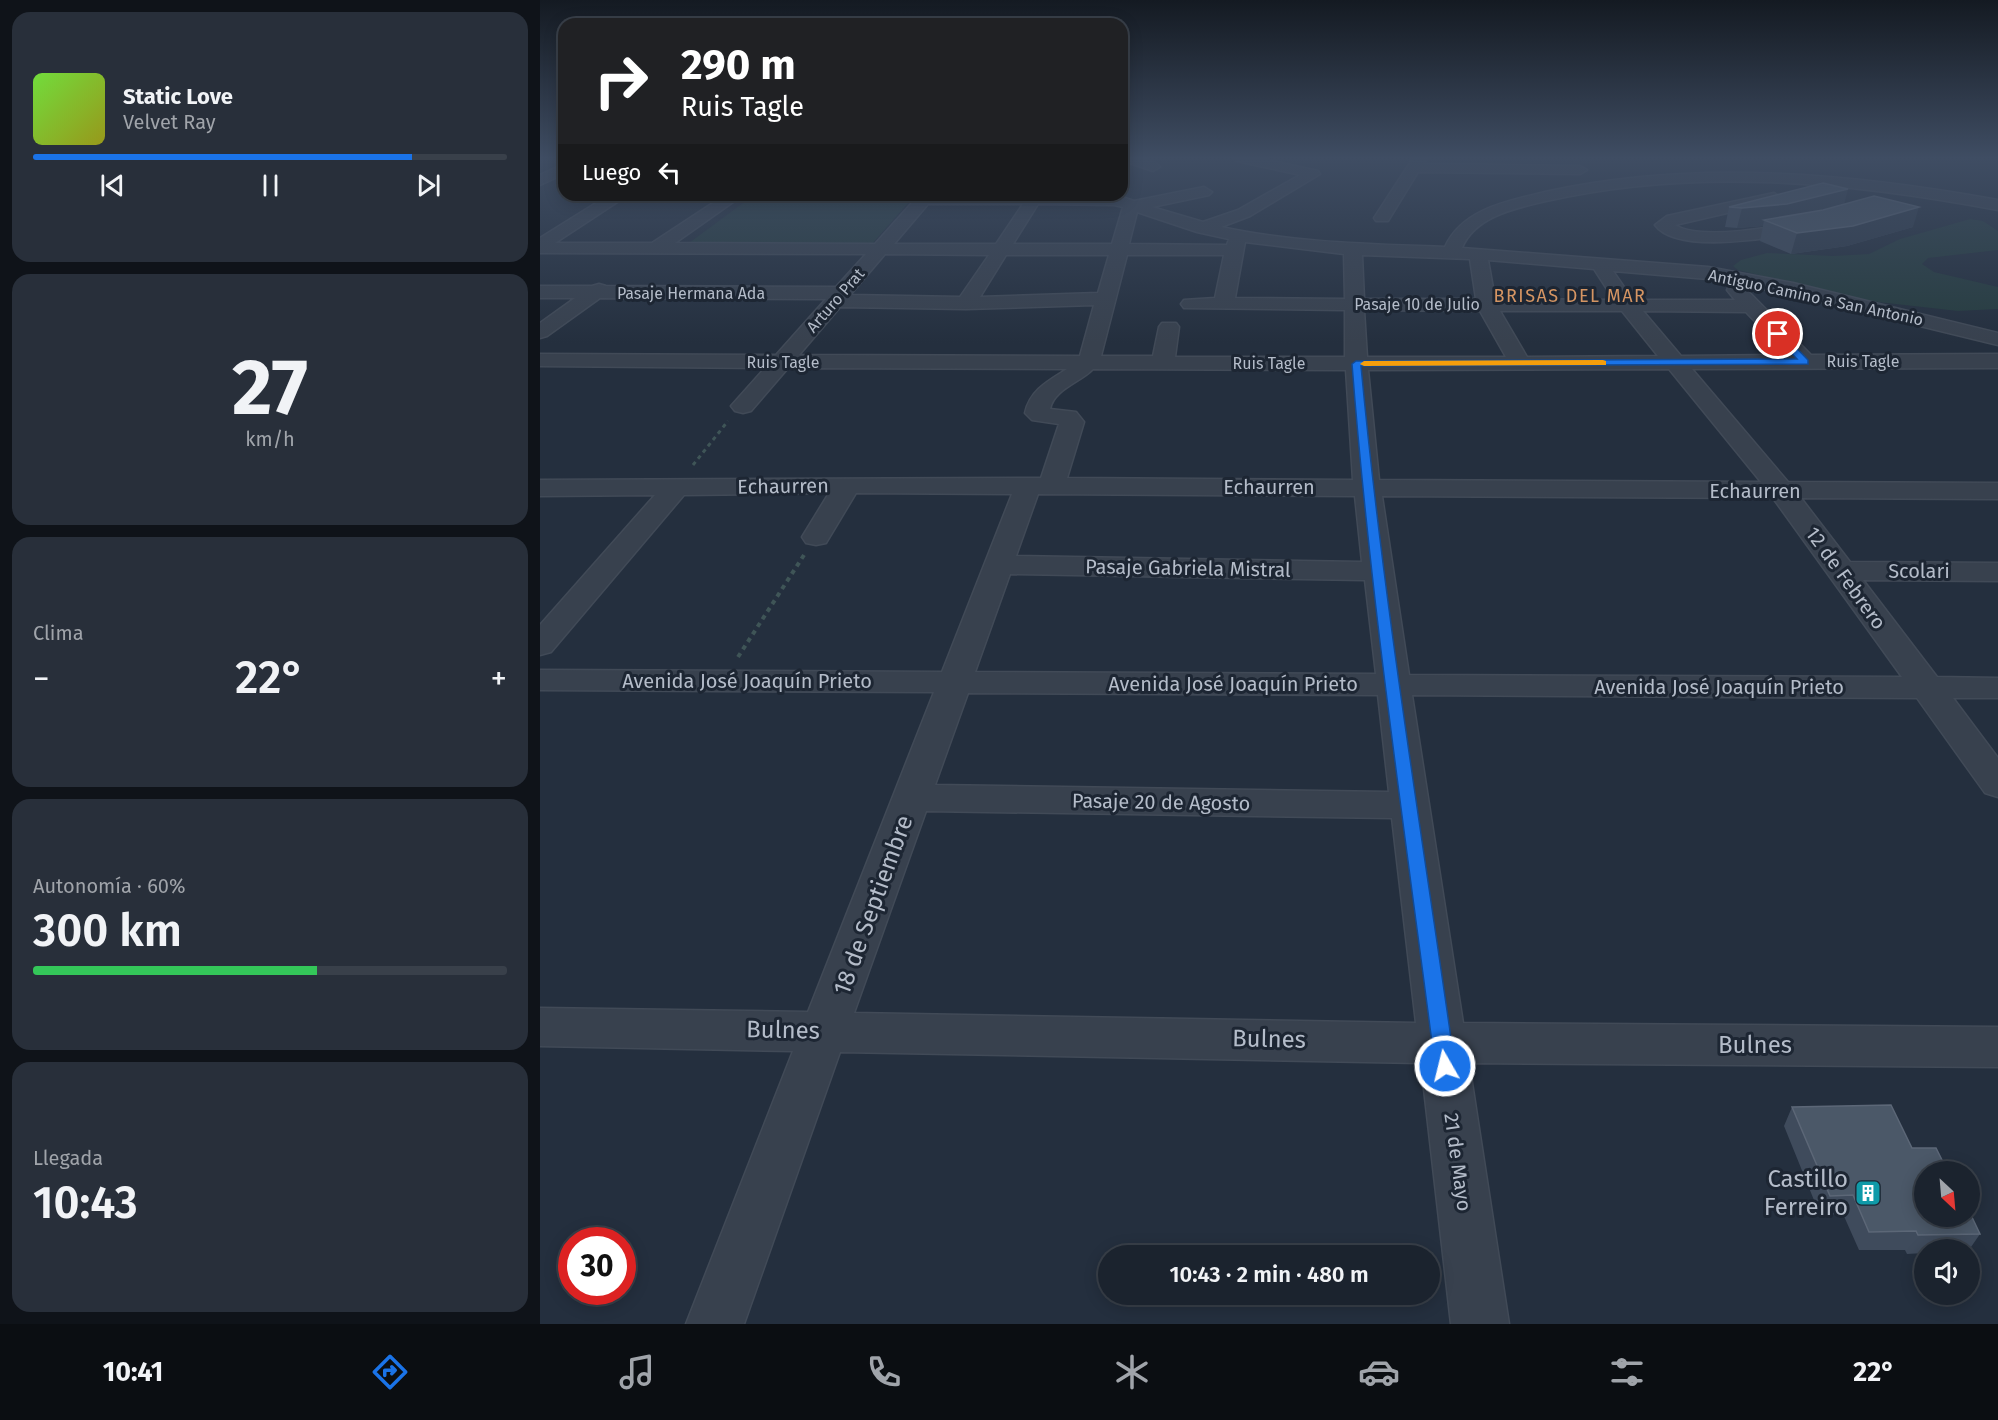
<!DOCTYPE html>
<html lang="es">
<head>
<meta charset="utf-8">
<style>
  :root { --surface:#1b232e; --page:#282f3a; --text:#f1f3f6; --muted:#a0a4aa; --line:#39404a; --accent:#1a73e8 }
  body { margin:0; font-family:"Fira Sans",sans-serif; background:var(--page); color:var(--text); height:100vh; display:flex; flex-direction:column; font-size:22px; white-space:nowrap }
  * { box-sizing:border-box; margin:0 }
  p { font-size:20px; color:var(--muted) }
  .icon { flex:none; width:33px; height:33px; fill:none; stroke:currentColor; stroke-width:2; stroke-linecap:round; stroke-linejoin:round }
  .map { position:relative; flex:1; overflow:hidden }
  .details { display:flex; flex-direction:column; gap:12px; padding:12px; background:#0f1319; width:540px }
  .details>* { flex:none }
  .banner { position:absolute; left:18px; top:18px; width:570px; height:183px; border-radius:18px; box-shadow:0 3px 15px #0003,0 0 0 2px var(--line); background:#202124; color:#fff; overflow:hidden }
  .needle { width:39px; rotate:154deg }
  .tools { position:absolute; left:1374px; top:1161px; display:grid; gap:12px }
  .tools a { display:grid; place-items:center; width:66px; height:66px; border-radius:50%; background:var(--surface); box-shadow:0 3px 15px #0003,0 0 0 2px var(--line); font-size:30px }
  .speed { position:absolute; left:18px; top:1227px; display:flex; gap:12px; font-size:30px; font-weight:700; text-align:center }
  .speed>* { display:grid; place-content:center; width:78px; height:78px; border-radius:50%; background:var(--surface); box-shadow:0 3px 15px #0003,0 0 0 2px var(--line); line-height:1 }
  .speed .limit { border:9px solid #d22; background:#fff; color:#111 }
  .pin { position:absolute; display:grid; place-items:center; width:51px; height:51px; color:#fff; margin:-26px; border:3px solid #fff; border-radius:50%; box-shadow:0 2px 6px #0007 }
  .me { position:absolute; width:66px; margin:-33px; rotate:352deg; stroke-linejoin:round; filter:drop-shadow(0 0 4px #0008) }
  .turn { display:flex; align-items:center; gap:21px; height:126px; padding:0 24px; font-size:27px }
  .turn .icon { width:78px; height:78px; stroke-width:2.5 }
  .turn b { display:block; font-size:42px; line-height:51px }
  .then { display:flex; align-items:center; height:57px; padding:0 24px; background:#0003; gap:12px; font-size:22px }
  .big { font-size:45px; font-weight:600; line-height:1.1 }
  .details .widget { flex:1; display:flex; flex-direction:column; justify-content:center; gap:9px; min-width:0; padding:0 21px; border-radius:18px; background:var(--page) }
  .details .dial { align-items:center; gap:0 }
  .dial b { font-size:78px; line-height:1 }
  .song { display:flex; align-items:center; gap:18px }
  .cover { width:72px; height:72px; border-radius:9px; background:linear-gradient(135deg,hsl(100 70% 55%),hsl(60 70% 35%)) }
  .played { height:6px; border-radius:3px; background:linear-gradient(90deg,var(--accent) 80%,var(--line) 80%) }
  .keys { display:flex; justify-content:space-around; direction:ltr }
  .heat { display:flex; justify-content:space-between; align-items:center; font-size:33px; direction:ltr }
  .charge { height:9px; border-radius:4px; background:linear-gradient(90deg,#34c759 60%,var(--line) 0) }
  .trip { position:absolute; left:558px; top:1245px; width:342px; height:60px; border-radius:30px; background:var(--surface); box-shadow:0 3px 15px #0003,0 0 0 2px var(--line); font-weight:600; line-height:60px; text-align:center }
  .menu { display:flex; height:96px; justify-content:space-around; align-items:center; background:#0b0e12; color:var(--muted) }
  .menu .icon { width:42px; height:42px }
  .menu .active { color:var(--accent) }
  .menu b { font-size:27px; color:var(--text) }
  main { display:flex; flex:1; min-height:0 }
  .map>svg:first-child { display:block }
</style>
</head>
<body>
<main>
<section class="details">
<div class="widget">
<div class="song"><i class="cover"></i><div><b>Static Love</b><p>Velvet Ray</p></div></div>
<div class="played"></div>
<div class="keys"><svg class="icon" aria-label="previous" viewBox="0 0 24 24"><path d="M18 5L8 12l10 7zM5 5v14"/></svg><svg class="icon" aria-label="pause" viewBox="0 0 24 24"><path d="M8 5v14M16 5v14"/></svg><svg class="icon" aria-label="next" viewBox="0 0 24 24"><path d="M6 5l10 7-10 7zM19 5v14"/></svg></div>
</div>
<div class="widget dial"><b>27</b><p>km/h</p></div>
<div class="widget"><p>Clima</p>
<div class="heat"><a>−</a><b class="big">22°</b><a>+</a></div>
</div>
<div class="widget"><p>Autonomía · 60%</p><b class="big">300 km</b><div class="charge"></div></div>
<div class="widget"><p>Llegada</p><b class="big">10:43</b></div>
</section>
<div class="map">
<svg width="1458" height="1324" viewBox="0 0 1458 1324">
  <rect width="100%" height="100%" fill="#242f3e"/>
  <!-- green -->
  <path fill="#263c3f" d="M214,195H375L331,245H158L149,243Z
    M1430,219L1443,221L1458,231V250L1388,258L1382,264L1394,272L1458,287V309L1418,311L1320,300L1198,270L1193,266L1201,260L1227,253L1293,256L1329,254L1360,239Z"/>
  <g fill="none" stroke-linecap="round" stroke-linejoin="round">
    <!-- minor casing -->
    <g stroke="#414a57" stroke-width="3">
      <path id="minor" d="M582,158C595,157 611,157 620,167L613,171L584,161Z
        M695,158H719L778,171L780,174L710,216L681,227C755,243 830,244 905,247C922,209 968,201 1005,192C1155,159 1308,173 1458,200V210C1309,182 1156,167 1006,201C977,208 935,216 922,248L1168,267L1253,283L1458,333V345L1253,295L1168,279L1073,271L1093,300H1195L1187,290L1189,286H1203L1271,355L1458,354V368L1152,369L1248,482L1458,483V499L1261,498L1310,562L1458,563V581L1323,580L1397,677L1458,678V698H1413L1458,758V797L1445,793L1377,698L872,695L923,1023L1458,1027V1067L929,1063L969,1324H911L881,1063L300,1052L204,1324H146L253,1051L0,1046V1008L268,1012L394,692L0,690V670L402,672L472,494L316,493L286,543L276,545L266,543L262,537L289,493L144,495L11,652L0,655V625L115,495L0,496V480L501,478L519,424L492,420L485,413C490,390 508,381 527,369L248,368L211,411L203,413L195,411L191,406L225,368L0,366V354L236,355L286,299L60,298L7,336L0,338V323L35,298H0V286H52L59,284L66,286L296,287L326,254L0,253V238L69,195H88L15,243H112L185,195H203L135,243L335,244L379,195H576L594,201L664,187L672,192L669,195L612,207L663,222L698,210L760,175L697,161ZM388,204H483L456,244H354ZM498,204L574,205L583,207L572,244H473ZM597,212L657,232L689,239L687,245L589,244ZM705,242L804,254L805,299L695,298ZM345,254L449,255L420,297L310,295ZM466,255H569L558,293L440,297ZM587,255H684L675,298L644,300L641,304L644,308L805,310V357H635L639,327L636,323H622L619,327L613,356H561ZM822,255L930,259L936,299H824ZM948,260L1054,269L1074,300L955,299ZM554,305L540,356L259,355L300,307L426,309ZM824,310L940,311L966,357H827ZM960,311H1082L1118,356L987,357ZM1103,311L1206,312L1247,355L1141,356ZM553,369L806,370L813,480L527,478L544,422L536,412L510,409C514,389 541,382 553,369ZM1129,369L1221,482L839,480L828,370ZM498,494L815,496L822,562L476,556ZM842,496L1233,498L1362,677L869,675ZM470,574L825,580L836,674L435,672ZM428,693L838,695L849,792L395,785ZM386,811L852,818L876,1023L314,1013Z
        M873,158H887L883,164L1040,166L1047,170L1040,174L878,172L848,221H836L834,218Z
        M24,164V174L0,185V175Z
        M1234,193L1242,198L1239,201L1135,225C1161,241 1237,227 1267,220L1273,221L1275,225L1273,229C1240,237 1138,256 1115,225L1127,216Z"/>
    </g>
    <!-- path-far1 -->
    <path stroke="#3f5557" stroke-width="3" stroke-dasharray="4 4" stroke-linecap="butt" d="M153,465L188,421"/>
    <!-- path -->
    <path stroke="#3f5557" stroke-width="4" stroke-dasharray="4.5 4.5" stroke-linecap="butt" d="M198,657L264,555"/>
    <!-- minor -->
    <use href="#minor" fill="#38414e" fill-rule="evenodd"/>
  </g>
  <!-- wall -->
  <path fill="#3f4b5c" d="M1304,204L1373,227L1307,246L1251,254L1220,241L1223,226L1197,228L1185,227L1189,207Z
    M1252,1107L1372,1148L1440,1234L1429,1250H1384V1253L1367,1254L1365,1250H1319L1303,1214L1280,1215L1244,1126Z"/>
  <!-- shaded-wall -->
  <path fill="#2f3b4b" d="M1308,189L1303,209L1224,220L1223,226L1197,228L1202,208Z
    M1379,207L1373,227L1307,246L1251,254L1257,233Z"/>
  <!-- building -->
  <path fill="#4b5868" stroke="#5c6777" stroke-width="1.5" d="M1283,183L1308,189L1247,204L1202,208L1189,207Z
    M1334,196L1379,207L1313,226L1257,233L1224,220L1283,210Z
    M1351,1105L1372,1148H1396L1408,1172H1384V1216H1430V1213L1440,1234L1378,1235L1376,1231L1329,1232L1313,1195L1290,1196L1252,1107Z"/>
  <!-- sky -->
  <linearGradient id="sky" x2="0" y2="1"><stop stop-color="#141a22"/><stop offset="0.46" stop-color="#3f4d63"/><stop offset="1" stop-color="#3f4d63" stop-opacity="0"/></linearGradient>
  <rect width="1458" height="343" fill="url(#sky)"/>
  <!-- route -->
  <path fill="#1a73e8" stroke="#114b97" stroke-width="1.5" d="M1235,332H1241L1268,360V364L821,366C843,601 882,833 915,1066L912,1072L905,1075L898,1072L895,1066C865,832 830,599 812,364L816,361L1257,359L1235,336Z"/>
  <!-- slow -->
  <path fill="#f59e0b" d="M1063,360L1066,361V365L824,366L820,364L824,361Z"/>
  <!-- icons -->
  <defs>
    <g id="building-square" transform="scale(1.35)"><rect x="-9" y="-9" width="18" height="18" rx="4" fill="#0f9aa8" stroke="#1d2633"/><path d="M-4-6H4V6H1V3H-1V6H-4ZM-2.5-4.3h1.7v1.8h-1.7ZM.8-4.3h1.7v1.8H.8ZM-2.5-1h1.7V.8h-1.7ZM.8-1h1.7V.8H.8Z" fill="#fff"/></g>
  </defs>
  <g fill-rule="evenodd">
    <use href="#building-square" x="1328" y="1193"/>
  </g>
  <g text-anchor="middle" stroke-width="6" stroke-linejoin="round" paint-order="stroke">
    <!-- far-street labels -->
    <g font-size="16" fill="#b4bcc9" stroke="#1d2633">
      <text x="151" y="299">Pasaje Hermana Ada</text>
      <text transform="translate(1276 297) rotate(12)" y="6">Antiguo Camino a San Antonio</text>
      <text transform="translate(295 300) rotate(-49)" y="6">Arturo Prat</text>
      <text x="877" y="310">Pasaje 10 de Julio</text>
      <text x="1323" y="367">Ruis Tagle</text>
      <text x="243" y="368">Ruis Tagle</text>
      <text x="729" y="369">Ruis Tagle</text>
    </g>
    <!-- far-neighbourhood labels -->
    <g font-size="18" letter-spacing="1.5" fill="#d59563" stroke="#1d2633">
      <text x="1030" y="302">BRISAS DEL MAR</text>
    </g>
    <!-- street labels -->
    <g font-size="20" fill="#b4bcc9" stroke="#1d2633">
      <text transform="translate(243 486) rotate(-1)" y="7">Echaurren</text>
      <text x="729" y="494">Echaurren</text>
      <text x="1215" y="498">Echaurren</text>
      <text transform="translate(648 568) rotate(1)" y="7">Pasaje Gabriela Mistral</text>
      <text x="1379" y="578">Scolari</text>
      <text transform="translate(1306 578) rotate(54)" y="7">12 de Febrero</text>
      <text x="207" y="688">Avenida José Joaquín Prieto</text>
      <text x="693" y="691">Avenida José Joaquín Prieto</text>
      <text x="1179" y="694">Avenida José Joaquín Prieto</text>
      <text transform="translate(621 802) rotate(1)" y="7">Pasaje 20 de Agosto</text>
      <text transform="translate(918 1162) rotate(82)" y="7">21 de Mayo</text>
    </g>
    <!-- near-street labels -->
    <g font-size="24" fill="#b4bcc9" stroke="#1d2633">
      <text transform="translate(333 905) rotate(-70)" y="8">18 de Septiembre</text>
      <text transform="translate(243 1030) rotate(1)" y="8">Bulnes</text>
      <text transform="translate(729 1039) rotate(1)" y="8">Bulnes</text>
      <text x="1215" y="1053">Bulnes</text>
    </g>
    <!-- near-poi labels -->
    <g font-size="24" fill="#b4bcc9" stroke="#1d2633" text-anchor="end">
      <text x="1308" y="1187">Castillo<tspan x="1308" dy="28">Ferreiro</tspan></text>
    </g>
  </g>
</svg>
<div class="tools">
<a><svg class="needle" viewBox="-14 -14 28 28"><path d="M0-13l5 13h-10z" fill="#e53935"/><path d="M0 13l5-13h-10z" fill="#a0a4aa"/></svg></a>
<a><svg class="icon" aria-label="sound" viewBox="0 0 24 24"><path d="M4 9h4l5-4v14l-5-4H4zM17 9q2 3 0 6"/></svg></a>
</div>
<div class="speed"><div class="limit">30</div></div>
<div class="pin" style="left:1238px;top:334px;background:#d93025"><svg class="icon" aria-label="arrive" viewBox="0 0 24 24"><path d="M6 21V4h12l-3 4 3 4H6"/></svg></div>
<svg class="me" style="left:905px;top:1066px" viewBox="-20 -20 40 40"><circle r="17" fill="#1a73e8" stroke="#fff" stroke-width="3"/><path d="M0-11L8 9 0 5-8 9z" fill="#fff"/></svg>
<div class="trip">10:43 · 2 min · 480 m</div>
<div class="banner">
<div class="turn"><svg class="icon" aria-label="right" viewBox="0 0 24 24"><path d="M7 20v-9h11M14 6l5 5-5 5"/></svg><div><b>290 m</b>Ruis Tagle</div></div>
<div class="then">Luego<svg class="icon" aria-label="left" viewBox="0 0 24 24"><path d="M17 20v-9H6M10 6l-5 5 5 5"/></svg></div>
</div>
</div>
</main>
<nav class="menu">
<b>10:41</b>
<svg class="icon active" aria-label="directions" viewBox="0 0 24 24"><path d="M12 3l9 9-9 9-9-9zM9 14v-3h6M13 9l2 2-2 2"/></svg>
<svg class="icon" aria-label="music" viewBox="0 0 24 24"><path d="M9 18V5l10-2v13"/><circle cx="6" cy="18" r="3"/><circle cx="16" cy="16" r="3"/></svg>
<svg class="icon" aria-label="phone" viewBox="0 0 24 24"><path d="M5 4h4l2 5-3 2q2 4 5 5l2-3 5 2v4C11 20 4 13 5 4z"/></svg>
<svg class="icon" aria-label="climate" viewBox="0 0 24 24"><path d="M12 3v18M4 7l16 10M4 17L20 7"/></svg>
<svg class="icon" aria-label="car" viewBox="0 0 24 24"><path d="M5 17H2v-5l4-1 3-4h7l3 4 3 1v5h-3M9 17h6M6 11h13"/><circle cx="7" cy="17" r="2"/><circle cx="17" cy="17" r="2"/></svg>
<svg class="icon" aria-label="filters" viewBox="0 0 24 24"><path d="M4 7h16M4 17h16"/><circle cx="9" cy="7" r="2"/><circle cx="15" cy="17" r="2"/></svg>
<b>22°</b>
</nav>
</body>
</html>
